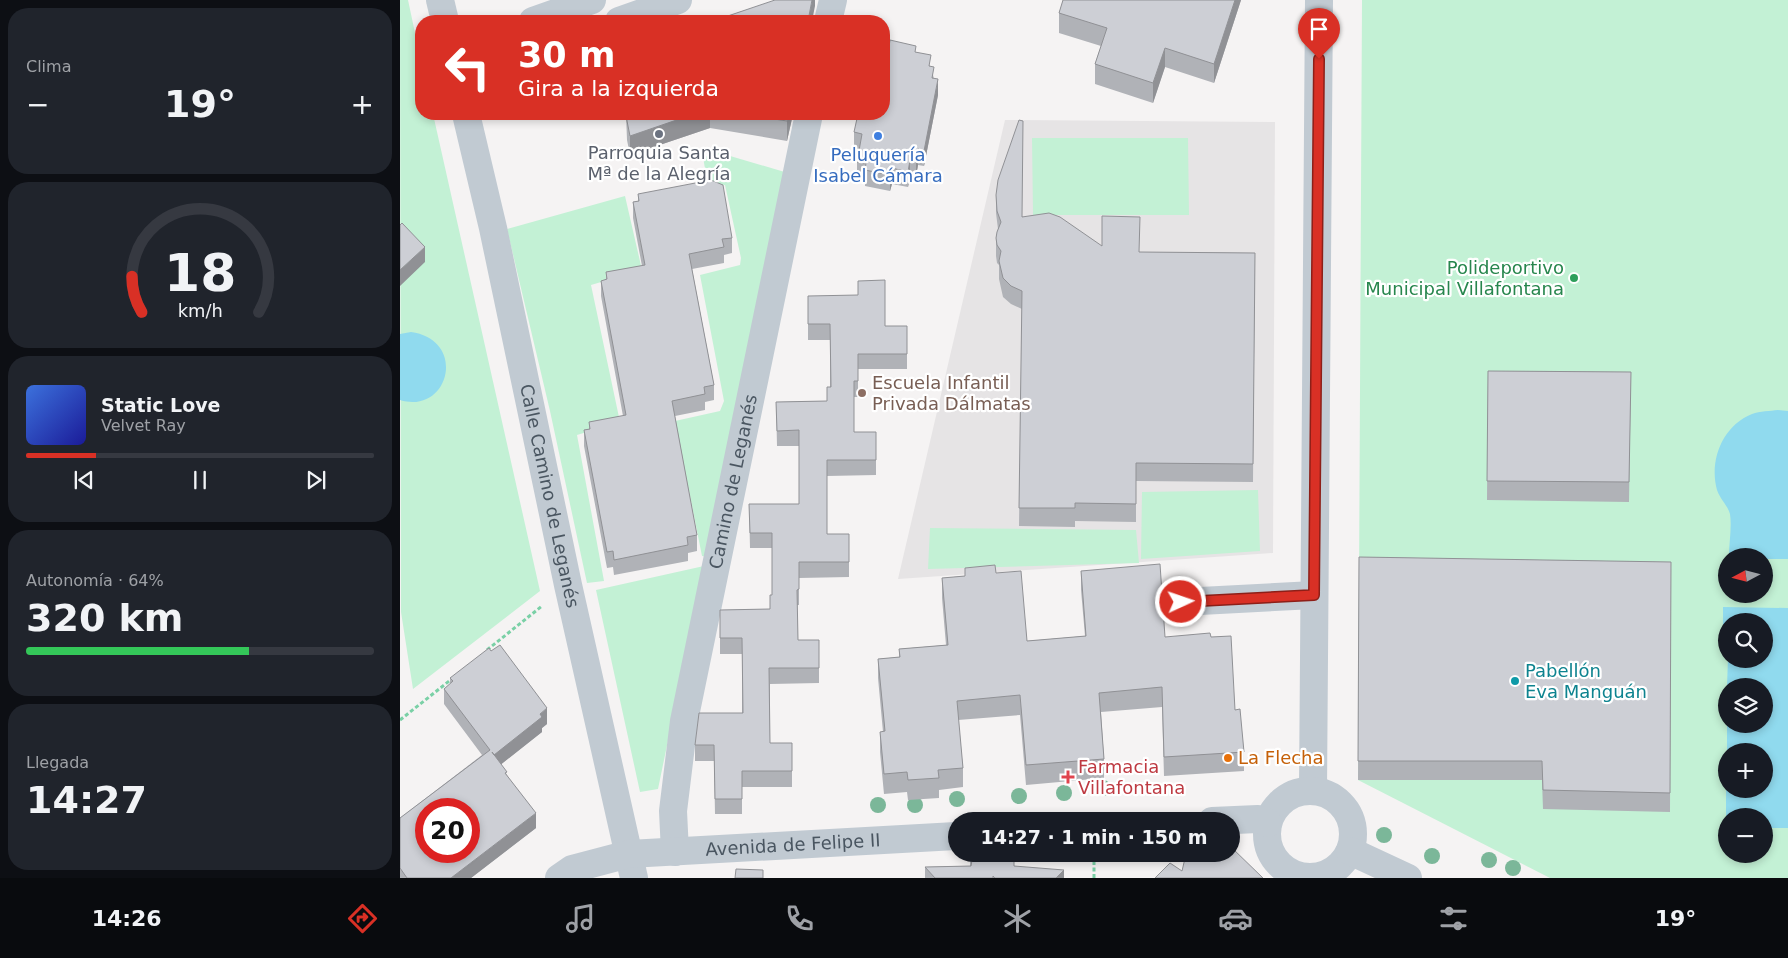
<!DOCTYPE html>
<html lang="es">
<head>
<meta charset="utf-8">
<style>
  :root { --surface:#171b24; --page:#20242c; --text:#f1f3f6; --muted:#9ea1a6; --line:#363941; --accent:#d93025 }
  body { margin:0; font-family:"DejaVu Sans",sans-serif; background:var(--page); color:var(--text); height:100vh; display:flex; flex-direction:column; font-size:19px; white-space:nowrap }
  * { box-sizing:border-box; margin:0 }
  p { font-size:16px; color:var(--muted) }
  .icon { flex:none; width:28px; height:28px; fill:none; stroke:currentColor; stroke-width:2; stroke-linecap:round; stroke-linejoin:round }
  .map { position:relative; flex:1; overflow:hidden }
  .sheet { display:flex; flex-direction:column; gap:8px; padding:8px; background:#0d0f14; width:400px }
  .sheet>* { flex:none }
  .hud { position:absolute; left:15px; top:15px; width:475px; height:105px; border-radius:20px; box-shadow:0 2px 8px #0003; background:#d93025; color:#fff; overflow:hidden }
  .needle { width:32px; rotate:263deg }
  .controls { position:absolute; left:1318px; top:548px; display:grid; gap:10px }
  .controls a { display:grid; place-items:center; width:55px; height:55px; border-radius:50%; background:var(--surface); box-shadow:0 2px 8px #0003; font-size:25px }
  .speed { position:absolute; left:15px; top:798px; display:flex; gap:10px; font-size:25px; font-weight:700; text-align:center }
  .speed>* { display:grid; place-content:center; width:65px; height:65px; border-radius:50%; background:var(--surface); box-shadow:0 2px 8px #0003; line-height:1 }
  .speed .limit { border:8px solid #d22; background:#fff; color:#111 }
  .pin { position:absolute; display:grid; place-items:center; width:42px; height:42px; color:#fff; margin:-51px -21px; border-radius:50% 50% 50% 0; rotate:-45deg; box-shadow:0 0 5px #0007 }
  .pin .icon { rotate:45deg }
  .me { position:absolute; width:55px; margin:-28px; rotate:87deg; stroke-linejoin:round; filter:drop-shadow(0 0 4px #0008) }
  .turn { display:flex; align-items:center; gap:18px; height:105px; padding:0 20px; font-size:22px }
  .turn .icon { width:65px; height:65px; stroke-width:2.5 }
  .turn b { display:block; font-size:35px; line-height:42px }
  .big { font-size:38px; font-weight:600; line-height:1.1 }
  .sheet .widget { flex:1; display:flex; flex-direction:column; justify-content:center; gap:8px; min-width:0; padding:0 18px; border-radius:20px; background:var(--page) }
  .sheet .dial { align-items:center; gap:0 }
  .dial svg { height:130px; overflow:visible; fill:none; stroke:var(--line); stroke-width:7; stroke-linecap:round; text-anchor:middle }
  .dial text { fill:var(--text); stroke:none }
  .song { display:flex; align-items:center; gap:15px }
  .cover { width:60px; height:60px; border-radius:8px; background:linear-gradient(135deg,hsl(220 70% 55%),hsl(240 70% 35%)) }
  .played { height:5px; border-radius:2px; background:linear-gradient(90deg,var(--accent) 20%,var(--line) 20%) }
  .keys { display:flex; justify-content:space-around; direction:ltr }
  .heat { display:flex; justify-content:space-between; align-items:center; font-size:28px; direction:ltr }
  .charge { height:8px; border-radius:4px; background:linear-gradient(90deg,#34c759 64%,var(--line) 0) }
  .trip { position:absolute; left:548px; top:812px; width:292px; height:50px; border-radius:25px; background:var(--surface); box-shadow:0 2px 8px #0003; font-weight:600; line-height:50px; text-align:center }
  .tab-bar { display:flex; height:80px; justify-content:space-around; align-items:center; background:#090b0e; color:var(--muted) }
  .tab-bar .icon { width:35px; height:35px }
  .tab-bar .selected { color:var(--accent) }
  .tab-bar b { font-size:22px; color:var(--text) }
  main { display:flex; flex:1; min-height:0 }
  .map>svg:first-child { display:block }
</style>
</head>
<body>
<main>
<section class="sheet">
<div class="widget"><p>Clima</p>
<div class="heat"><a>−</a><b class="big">19°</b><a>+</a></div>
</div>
<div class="widget dial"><svg viewBox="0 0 100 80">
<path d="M14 69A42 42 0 1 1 86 69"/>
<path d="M14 69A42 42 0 0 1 8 47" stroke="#d93025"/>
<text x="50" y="56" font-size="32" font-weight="700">18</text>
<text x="50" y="72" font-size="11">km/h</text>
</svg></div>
<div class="widget">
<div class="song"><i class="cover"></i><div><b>Static Love</b><p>Velvet Ray</p></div></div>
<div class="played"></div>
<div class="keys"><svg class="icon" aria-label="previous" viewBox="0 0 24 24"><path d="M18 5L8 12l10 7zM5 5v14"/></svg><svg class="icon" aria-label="pause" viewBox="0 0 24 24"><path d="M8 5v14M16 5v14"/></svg><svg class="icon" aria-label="next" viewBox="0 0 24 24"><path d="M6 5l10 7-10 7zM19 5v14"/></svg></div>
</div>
<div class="widget"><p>Autonomía · 64%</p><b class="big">320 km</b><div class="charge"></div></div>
<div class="widget"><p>Llegada</p><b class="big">14:27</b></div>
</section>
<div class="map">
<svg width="1388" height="878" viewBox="0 0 1388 878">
  <rect width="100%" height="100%" fill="#f5f3f3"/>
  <!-- education -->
  <path fill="#e6e4e5" d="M605,120L875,122L873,553L498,579Z"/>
  <!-- green -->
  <path fill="#c3f1d5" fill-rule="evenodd" d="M0,0H8L21,61V114H33L140,591L13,689L1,612Z
    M962,0H1388V878H1150L958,780ZM1326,556H1364V594H1326ZM1326,621H1364V659H1326ZM1326,686H1364V724H1326ZM1326,751H1364V789H1326ZM1326,816H1364V854H1326Z
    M632,138H788L789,215H633Z
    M320,153L388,173L309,557L302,556L275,421L320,411L324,401L300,275L340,265L341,258L325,185L308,186L303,157Z
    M225,196L242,270L191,285L220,422L177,435L204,581L187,583L150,411L107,229Z
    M858,490L860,551L741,559L742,492Z
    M530,528L736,530L739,563L528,569Z
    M304,566L258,789L240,792L196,590Z"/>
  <!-- water -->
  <path fill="#90daee" d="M11,332C68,340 49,415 0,400V334Z
    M1378,410L1388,411V559H1364V556H1329C1329,543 1332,527 1330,514C1328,506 1320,499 1317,490C1309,461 1322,426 1352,414C1360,411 1370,411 1378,410Z
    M1323,607L1388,608V828H1364V816H1326V827V789H1364V751H1327V724H1364V686H1327L1328,659H1364V621H1326V625H1323Z"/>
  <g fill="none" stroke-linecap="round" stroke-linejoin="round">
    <!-- path -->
    <path stroke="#7ad0a6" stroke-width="3" stroke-dasharray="4 2.5" stroke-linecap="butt" d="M87,650L142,606
      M0,720L53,678
      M694,878V856"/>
    <!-- minor -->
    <g stroke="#c1cad2" stroke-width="28">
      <path d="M40,0L45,21"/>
      <path d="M133,21L192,0"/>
      <path d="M219,21L278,0"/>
      <path d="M428,21L433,0"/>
      <path id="s1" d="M66,114L93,228L168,585L234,878"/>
      <path d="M781,602L914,595"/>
      <path d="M913,790L919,0"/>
      <circle cx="910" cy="834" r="43"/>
      <path d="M812,821L858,819L868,823"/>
      <path d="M950,851L1008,878"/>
      <path id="s2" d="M275,852L273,811L284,721L409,114"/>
      <path id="s3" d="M159,878L172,869L229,854L556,836"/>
    </g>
  </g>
  <!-- trees -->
  <g fill="#7bb799">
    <circle cx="703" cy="788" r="8"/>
    <circle cx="664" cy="793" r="8"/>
    <circle cx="619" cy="796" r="8"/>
    <circle cx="557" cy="799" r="8"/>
    <circle cx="478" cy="805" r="8"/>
    <circle cx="515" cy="805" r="8"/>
    <circle cx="984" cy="835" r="8"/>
    <circle cx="1032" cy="856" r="8"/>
    <circle cx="1089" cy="860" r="8"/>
    <circle cx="1113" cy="868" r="8"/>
  </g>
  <!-- wall -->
  <path fill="#b0b2b7" d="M663,0H841L814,83L765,67L753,103L695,84V64L701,46L659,33V13Z
    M516,52L531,67L538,95L524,166L518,165L516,177L510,176L508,187L492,184L490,191L465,186V179L457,177V162L459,149L454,148V132Z
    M226,114H393L387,141L310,128L230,155L227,140Z
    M238,194L332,238V253L324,255V263L292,269L314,385V400L305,402V410L275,416L297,535V551L288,553V561L214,575L213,567L207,568L184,446V430L189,429V422L223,416L201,296V281L206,280V272L242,266L233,218V202L238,201Z
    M596,195L623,217L702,246L740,252L855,253L853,482L736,481V522L675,521V527L619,526L622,309L611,304L603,297L599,279V265L597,263L596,256V238L598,229L596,213Z
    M408,296L485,326H507V369H458V397H454V432H476V475L427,476V534H449V577L399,578V605H397L398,640H419V683L370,684V743H392V787H342V814H315L314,761H295V745L342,713V654H320V610L370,609L372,595V548H350L349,504H399V446H377L376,402L427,401L430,387V340H408Z
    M1088,371L1231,372L1229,502L1087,500Z
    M959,557L1271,562L1270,812L1143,809L1142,780H958Z
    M565,568L596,573L627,641L685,636L681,590V571L765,637L835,710L844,752V771L764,776L762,707L701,712L704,759V778L626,785L620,715L558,720L563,768V787L539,790V798L508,800L507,792L484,794L480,752V732H483L478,678V659L499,657V649L546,645L542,598V578L565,576Z
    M50,678L147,724L142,728V732L101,764L136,828L71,878H0V818L82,755L44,704V689L50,684Z
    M570,854H614V866L664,878H525V867L570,866Z"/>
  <!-- shaded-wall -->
  <path fill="#909195" d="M412,0H415V6L412,21H408Z
    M835,0H841L814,83V64Z
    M765,48V67L753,103V83Z
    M538,79V95L524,166V151Z
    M294,114H310V128L230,155V136Z
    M389,114H393L387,141V121Z
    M518,149V165L516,177V162Z
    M510,160V176L508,187V172Z
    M492,168V184L490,191V175Z
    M25,247V262L0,286V270Z
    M147,708V724L142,728V732L94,770V755Z
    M136,813V828L71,878H51Z
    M664,870V878H656Z"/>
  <!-- building -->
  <path fill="#cdcfd5" stroke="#909195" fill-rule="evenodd" d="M375,0H412L408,21H313Z
    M663,0H835L814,64L765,48L753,83L695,64L707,28L659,13Z
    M490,40L516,46L515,52L531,55L529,66L534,67L532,78L538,79L524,151L518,149L516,162L510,160L508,172L492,168L490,175L465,170L466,163L457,162L462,134L454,132L458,114H484V46L489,47Z
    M226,114H294L230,136L227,121Z
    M342,114H389L387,121Z
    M619,120L623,121L622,217L649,213L660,217L702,246V216L740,217L739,252L855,253L853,464L736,463V504L675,503V508H619L622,291L611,286L603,278L599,261L601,251L597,245L596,238L597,232L601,222L597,211L596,195L598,180Z
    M311,180L323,185L332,238L322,239L324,247L289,254L314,385L304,387L305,394L272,401L297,535L287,537L288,545L214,560L213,551L207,552L184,430L190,429L189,422L226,415L201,281L207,279L206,272L245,265L233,202L239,201L238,194Z
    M2,223L25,247L0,270V225Z
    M485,280V326H507V354H458V381H454V432H476V460H427V534H449V562H399V589L397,590L398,640H419V668H369L370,743H392V771H342V799H315L314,745H295L299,713H343L342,638H320V610L370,609V595H372V533H350L349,504H399V430L377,431L376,402L427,401V387H431L430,324H408V296L458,295V281Z
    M1088,371L1231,372L1229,482L1087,481Z
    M959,557L1271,562L1270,793L1143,790L1142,761H958Z
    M760,564L765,637L810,633L811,637L831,636L835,710L840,709L844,752L764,757L762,687L699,693L704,759L626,765L620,695L557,701L563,768L538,770L539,778L508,780L507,772L484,774L480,732L485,731L478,659L500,657L499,649L548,645L542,578L565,576V568L595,565L596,573L621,571L627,641L686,636L681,571Z
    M100,645L147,708L140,714L142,717L94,755L92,752L107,772L105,773L136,813L51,878H7L0,868V818L90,750L44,689L53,681L50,678L89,648L91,651ZM26,809H69V851H26Z
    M831,847L863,878H755L770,863L782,871L786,854H831Z
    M573,854H614V866L664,870L656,878H595L593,876V878H535L525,867L571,866Z
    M336,869L363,870V878H335Z"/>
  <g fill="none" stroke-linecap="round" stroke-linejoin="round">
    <!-- route casing -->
    <g stroke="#8d1f18" stroke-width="12">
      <path id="route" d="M781,602L914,595L919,59"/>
    </g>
    <!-- route -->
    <use href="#route" stroke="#d93025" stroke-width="9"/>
  </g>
  <!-- markers -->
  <circle fill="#6b7280" stroke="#fff" stroke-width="2" cx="259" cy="134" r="5"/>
  <circle fill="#3f7fe0" stroke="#fff" stroke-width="2" cx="478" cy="136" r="5"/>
  <circle fill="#2e9e5b" stroke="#fff" stroke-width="2" cx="1174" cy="278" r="5"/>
  <circle fill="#8d6e63" stroke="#fff" stroke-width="2" cx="462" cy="393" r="5"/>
  <circle fill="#0f9aa8" stroke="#fff" stroke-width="2" cx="1115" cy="681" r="5"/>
  <circle fill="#e8710a" stroke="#fff" stroke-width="2" cx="828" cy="758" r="5"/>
  <path fill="#e0444e" stroke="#fff" stroke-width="2" d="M665.5 769.5h5v5h5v5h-5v5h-5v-5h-5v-5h5z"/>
  <g text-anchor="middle" stroke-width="4.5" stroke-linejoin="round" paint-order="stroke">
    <!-- worship labels -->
    <g font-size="18" fill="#5b616d" stroke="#fff">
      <text x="259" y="159">Parroquia Santa<tspan x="259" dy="21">Mª de la Alegría</tspan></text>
    </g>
    <!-- shop labels -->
    <g font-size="18" fill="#366cbe" stroke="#fff">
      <text x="478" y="161">Peluquería<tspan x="478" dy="21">Isabel Cámara</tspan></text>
    </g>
    <!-- leisure labels -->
    <g font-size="18" fill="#27864d" stroke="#fff" text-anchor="end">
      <text x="1164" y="274">Polideportivo<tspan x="1164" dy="21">Municipal Villafontana</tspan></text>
    </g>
    <!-- education labels -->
    <g font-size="18" fill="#785e54" stroke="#fff" text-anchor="start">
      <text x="472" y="389">Escuela Infantil<tspan x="472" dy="21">Privada Dálmatas</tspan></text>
    </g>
    <!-- street labels -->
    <g font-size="18" fill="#4a5661" stroke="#fff">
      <text dy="6" stroke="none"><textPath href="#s2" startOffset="376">Camino de Leganés</textPath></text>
      <text dy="6" stroke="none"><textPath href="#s1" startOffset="391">Calle Camino de Leganés</textPath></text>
      <text dy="6" stroke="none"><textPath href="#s3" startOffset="239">Avenida de Felipe II</textPath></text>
    </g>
    <!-- culture labels -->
    <g font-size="18" fill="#0d838f" stroke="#fff" text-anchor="start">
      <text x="1125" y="677">Pabellón<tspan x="1125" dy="21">Eva Manguán</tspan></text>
    </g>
    <!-- food labels -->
    <g font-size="18" fill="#c56008" stroke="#fff" text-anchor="start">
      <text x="838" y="764">La Flecha</text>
    </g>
    <!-- health labels -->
    <g font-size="18" fill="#be3a42" stroke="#fff" text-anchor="start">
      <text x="678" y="773">Farmacia<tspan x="678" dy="21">Villafontana</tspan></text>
    </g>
  </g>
</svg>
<div class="controls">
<a><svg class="needle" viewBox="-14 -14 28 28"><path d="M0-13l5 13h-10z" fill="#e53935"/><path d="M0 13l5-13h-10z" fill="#9ea1a6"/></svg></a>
<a><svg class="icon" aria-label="search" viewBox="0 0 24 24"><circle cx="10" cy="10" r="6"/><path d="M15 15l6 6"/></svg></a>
<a><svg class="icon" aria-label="layers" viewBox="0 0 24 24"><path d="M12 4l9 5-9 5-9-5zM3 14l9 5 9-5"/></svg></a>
<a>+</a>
<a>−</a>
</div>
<div class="speed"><div class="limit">20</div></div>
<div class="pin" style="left:919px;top:59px;background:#d93025"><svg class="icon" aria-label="arrive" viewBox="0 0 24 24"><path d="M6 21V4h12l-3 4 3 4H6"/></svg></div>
<svg class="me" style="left:781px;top:602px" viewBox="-20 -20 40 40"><circle r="17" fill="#d93025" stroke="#fff" stroke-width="3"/><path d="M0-11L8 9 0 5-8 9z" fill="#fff"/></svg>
<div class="trip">14:27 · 1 min · 150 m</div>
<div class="hud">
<div class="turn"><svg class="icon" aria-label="left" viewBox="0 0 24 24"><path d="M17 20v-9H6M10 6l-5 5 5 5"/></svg><div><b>30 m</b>Gira a la izquierda</div></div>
</div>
</div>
</main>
<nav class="tab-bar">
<b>14:26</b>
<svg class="icon selected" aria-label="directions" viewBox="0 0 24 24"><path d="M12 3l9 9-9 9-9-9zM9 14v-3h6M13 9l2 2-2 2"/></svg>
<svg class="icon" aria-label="music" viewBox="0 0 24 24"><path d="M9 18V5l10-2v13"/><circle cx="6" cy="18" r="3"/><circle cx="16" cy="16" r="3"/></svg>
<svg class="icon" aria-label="phone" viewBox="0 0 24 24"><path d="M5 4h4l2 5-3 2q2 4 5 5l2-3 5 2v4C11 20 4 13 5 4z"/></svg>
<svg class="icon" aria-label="climate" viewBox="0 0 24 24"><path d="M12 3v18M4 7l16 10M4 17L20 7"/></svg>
<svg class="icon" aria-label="car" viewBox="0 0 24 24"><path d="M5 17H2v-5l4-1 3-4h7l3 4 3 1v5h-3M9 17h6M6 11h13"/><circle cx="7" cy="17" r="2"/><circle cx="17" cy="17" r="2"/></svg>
<svg class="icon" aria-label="filters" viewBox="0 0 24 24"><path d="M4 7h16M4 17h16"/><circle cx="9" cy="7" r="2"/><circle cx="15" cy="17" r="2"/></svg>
<b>19°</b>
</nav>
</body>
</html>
